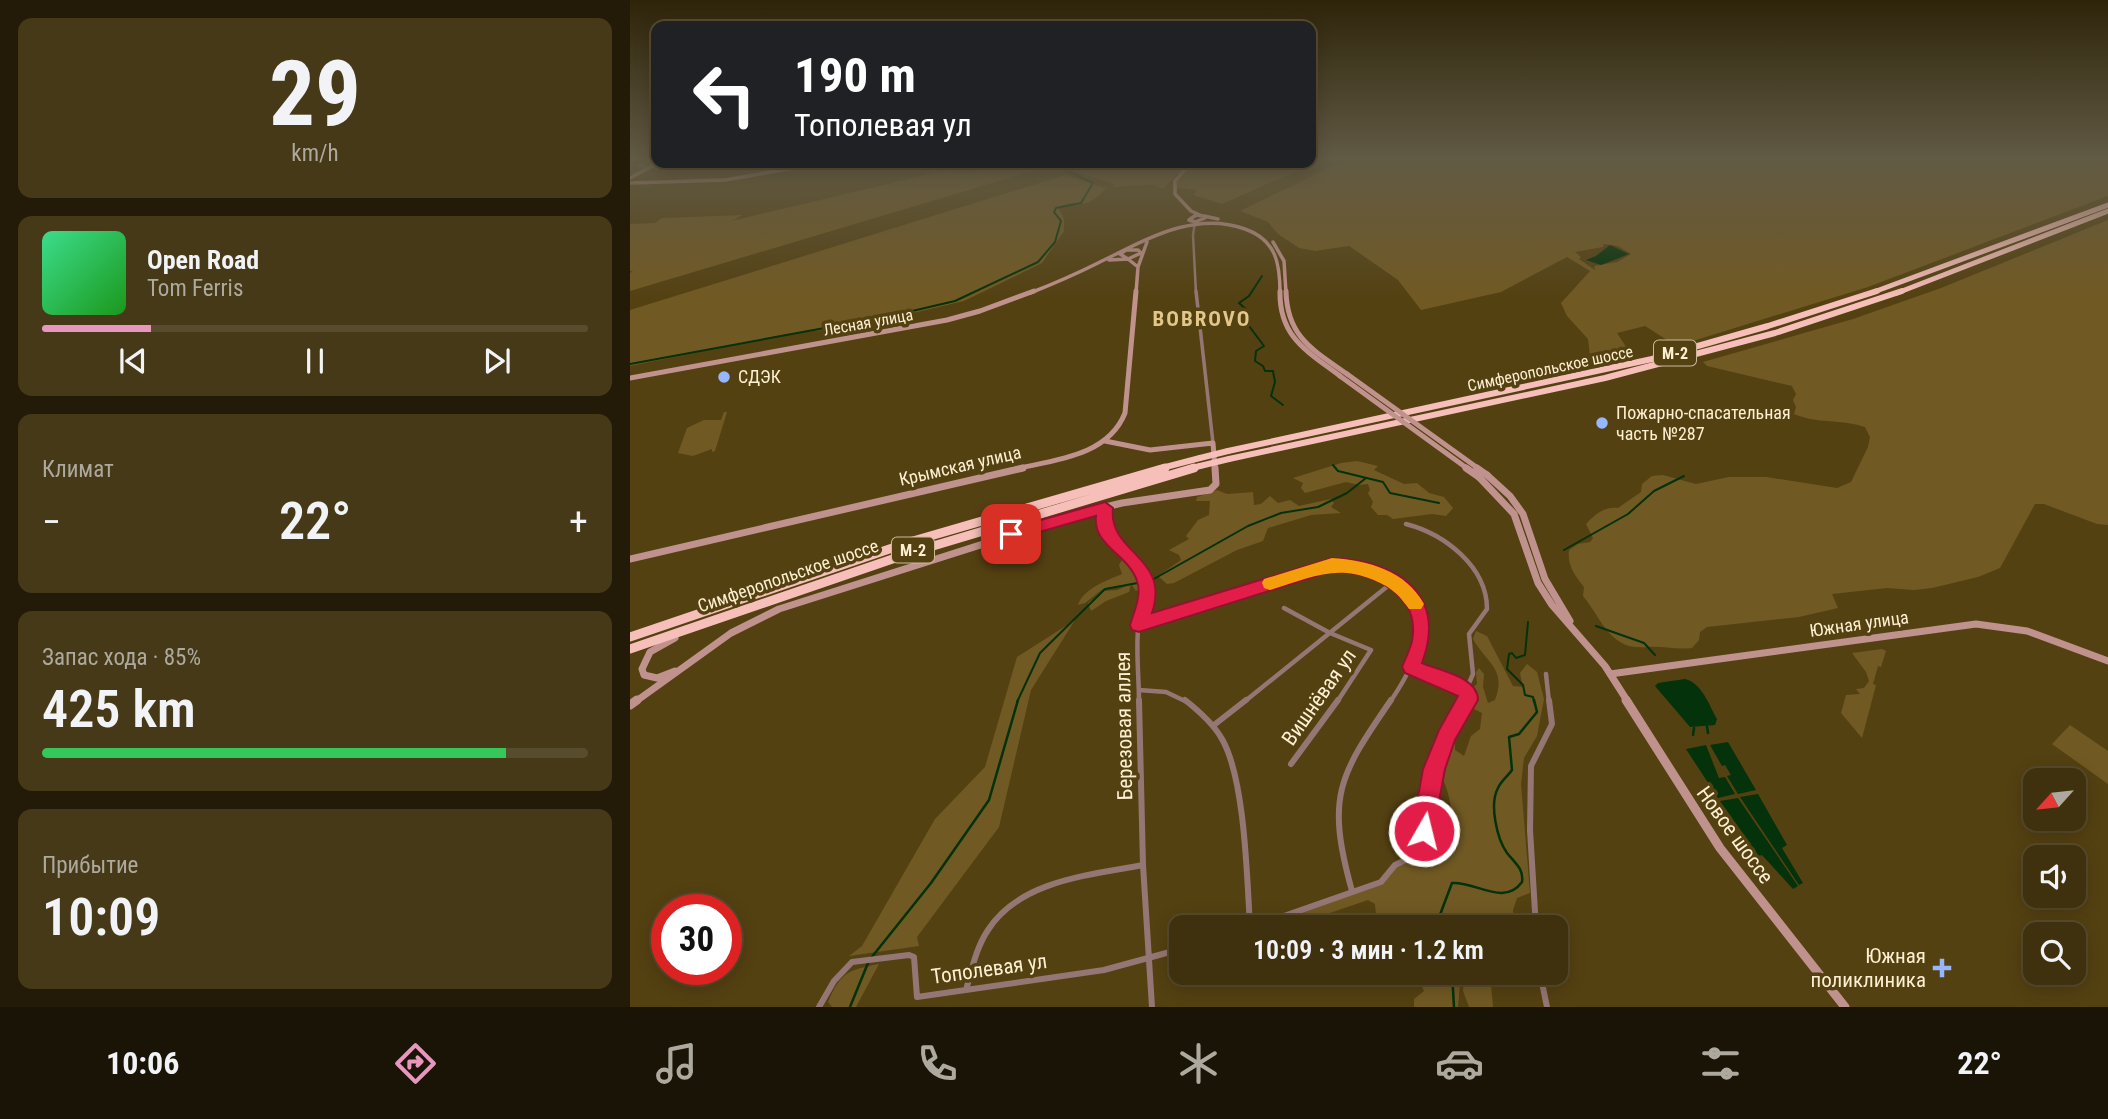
<!DOCTYPE html>
<html lang="ru">
<head>
<meta charset="utf-8">
<style>
  :root { --surface:#3f310e; --page:#463917; --text:#f1f3f6; --muted:#ada99e; --line:#584c2e; --accent:#e797bd }
  body { margin:0; font-family:"Roboto Condensed",sans-serif; background:var(--page); color:var(--text); height:100vh; display:flex; flex-direction:column; font-size:26px; white-space:nowrap }
  * { box-sizing:border-box; margin:0 }
  p { font-size:23px; color:var(--muted) }
  .icon { flex:none; width:38px; height:38px; fill:none; stroke:currentColor; stroke-width:2; stroke-linecap:round; stroke-linejoin:round }
  .map { position:relative; flex:1; overflow:hidden }
  .side { display:flex; flex-direction:column; gap:18px; padding:18px; background:#231b08; width:630px }
  .side>* { flex:none }
  .banner { position:absolute; left:21px; top:21px; width:665px; height:147px; border-radius:14px; box-shadow:0 4px 18px #0003,0 0 0 2px var(--line); background:#202124; color:#fff; overflow:hidden }
  .needle { width:46px; rotate:243deg }
  .controls { position:absolute; left:1393px; top:768px; display:grid; gap:14px }
  .controls a { display:grid; place-items:center; width:63px; height:63px; border-radius:14px; background:var(--surface); box-shadow:0 4px 18px #0003,0 0 0 2px var(--line); font-size:35px }
  .speed { position:absolute; left:21px; top:894px; display:flex; gap:14px; font-size:35px; font-weight:700; text-align:center }
  .speed>* { display:grid; place-content:center; width:91px; height:91px; border-radius:50%; background:var(--surface); box-shadow:0 4px 18px #0003,0 0 0 2px var(--line); line-height:1 }
  .speed .limit { border:10px solid #d22; background:#fff; color:#111 }
  .pin { position:absolute; display:grid; place-items:center; width:60px; height:60px; color:#fff; margin:-30px; border-radius:14px; box-shadow:0 4px 10px #0006 }
  .me { position:absolute; width:77px; margin:-38px; rotate:8deg; stroke-linejoin:round; filter:drop-shadow(0 0 5px #0008) }
  .turn { display:flex; align-items:center; gap:24px; height:147px; padding:0 28px; font-size:32px }
  .turn .icon { width:91px; height:91px; stroke-width:2.5 }
  .turn b { display:block; font-size:49px; line-height:60px }
  .big { font-size:52px; font-weight:600; line-height:1.1 }
  .side .tile { flex:1; display:flex; flex-direction:column; justify-content:center; gap:10px; min-width:0; padding:0 24px; border-radius:14px; background:var(--page) }
  .side .dial { align-items:center; gap:0 }
  .dial b { font-size:91px; line-height:1 }
  .song { display:flex; align-items:center; gap:21px }
  .cover { width:84px; height:84px; border-radius:10px; background:linear-gradient(135deg,hsl(150 70% 55%),hsl(120 70% 35%)) }
  .played { height:7px; border-radius:4px; background:linear-gradient(90deg,var(--accent) 20%,var(--line) 20%) }
  .keys { display:flex; justify-content:space-around; direction:ltr }
  .heat { display:flex; justify-content:space-between; align-items:center; font-size:38px; direction:ltr }
  .charge { height:10px; border-radius:5px; background:linear-gradient(90deg,#34c759 85%,var(--line) 0) }
  .trip { position:absolute; left:539px; top:915px; width:399px; height:70px; border-radius:14px; background:var(--surface); box-shadow:0 4px 18px #0003,0 0 0 2px var(--line); font-weight:600; line-height:70px; text-align:center }
  .tabs { display:flex; height:112px; justify-content:space-around; align-items:center; background:#191406; color:var(--muted) }
  .tabs .icon { width:49px; height:49px }
  .tabs .current { color:var(--accent) }
  .tabs b { font-size:32px; color:var(--text) }
  main { display:flex; flex:1; min-height:0 }
  .map>svg:first-child { display:block }
</style>
</head>
<body>
<main>
<section class="side">
<div class="tile dial"><b>29</b><p>km/h</p></div>
<div class="tile">
<div class="song"><i class="cover"></i><div><b>Open Road</b><p>Tom Ferris</p></div></div>
<div class="played"></div>
<div class="keys"><svg class="icon" aria-label="previous" viewBox="0 0 24 24"><path d="M18 5L8 12l10 7zM5 5v14"/></svg><svg class="icon" aria-label="pause" viewBox="0 0 24 24"><path d="M8 5v14M16 5v14"/></svg><svg class="icon" aria-label="next" viewBox="0 0 24 24"><path d="M6 5l10 7-10 7zM19 5v14"/></svg></div>
</div>
<div class="tile"><p>Климат</p>
<div class="heat"><a>−</a><b class="big">22°</b><a>+</a></div>
</div>
<div class="tile"><p>Запас хода · 85%</p><b class="big">425 km</b><div class="charge"></div></div>
<div class="tile"><p>Прибытие</p><b class="big">10:09</b></div>
</section>
<div class="map">
<svg width="1478" height="1007" viewBox="0 0 1478 1007">
  <rect width="100%" height="100%" fill="#544112"/>
  <!-- green -->
  <path fill="#715923" fill-rule="evenodd" d="M719,158H1478V196L1238,287L1053,344L1040,342L1015,326L987,333L1002,356L961,365L958,339L937,316L931,303L960,271L937,257L871,292L791,310L768,280L719,246L685,251L669,248L648,234L638,222L610,211ZM974,244L988,246L1001,254L987,262L964,266L965,270L949,259L951,257L945,252L973,247Z
    M407,163L409,169L0,291V273L3,271H0V224L25,223L32,218L113,215L101,221L304,173L325,171L331,174L380,164Z
    M474,164L552,165V169L533,189L524,185L483,187L484,184L446,172Z
    M618,164V168H674L592,204L563,195L567,190L547,188L545,185L558,169Z
    M435,175L476,188C452,215 452,196 428,207L434,219V231L412,263L334,301L228,326L157,334L0,366V310Z
    M1478,220V525L1467,524L1414,504H1405L1370,568L1348,577L1302,588L1284,590L1257,588L1202,594L1208,608L1169,617L1077,627L1070,632L1069,640L1062,648C1047,650 1032,646 1018,647C980,651 974,622 953,596L954,587C945,576 937,565 939,550L948,544L960,542L963,538L956,524C964,515 975,506 988,508L1011,492L1012,484L1022,476L1033,475L1066,484L1099,477H1136L1207,488L1221,482L1238,447L1240,437L1235,427C1212,419 1187,424 1164,414L1166,407L1163,400L1166,394L1162,386L1077,366L1073,362L1223,319L1311,288Z
    M94,412H97L85,451L82,452V449L63,456L48,453L57,428L74,420H91Z
    M727,461L748,466L744,470L774,484L787,483L799,493L814,497L823,508L816,516L802,514L763,519L757,515H748L741,507L743,502L738,493L740,490L738,484L729,485L716,482L675,493L671,488L673,483L663,478L711,463Z
    M587,490L597,494L623,492L624,505L631,504L640,496L648,503L660,500L669,506L701,499L704,503L701,507L711,513L681,515L638,528L633,541L607,550L544,583L537,584L528,576L551,560L549,555L539,550L559,539L556,536L568,520L579,515L580,501H566L567,497Z
    M493,558L498,559L499,567L512,578L513,587L506,591L501,584L499,592L476,601L461,611L458,603L474,591L487,590L501,584L473,589L455,603L448,605C453,589 477,580 492,574L489,565Z
    M445,620L401,690L369,827L287,937L289,946L219,956L232,946L305,819L355,767L387,657Z
    M846,631L857,636L883,686L893,687L890,673L897,664L907,672L914,699L907,736L894,758L891,784L900,893L887,898L883,910L884,927H747L745,904L738,900L659,927L614,928L751,882C760,864 782,854 801,857C830,839 824,794 807,769L812,738L825,742V750L834,756L841,736L850,729L852,713L836,705L842,695V688L847,684L846,672L849,668L854,674L853,687L858,703L865,700C877,668 856,663 843,639Z
    M1252,649L1256,651L1251,667L1248,666L1243,684L1246,685L1232,738L1211,713L1216,695L1230,694L1226,689L1234,688L1239,681L1236,672L1222,653Z
    M1440,725L1478,751V784L1422,744Z
    M249,964L226,1007H202L198,1002C211,972 218,970 249,964Z
    M786,973H831L828,1007H784V999L794,991Z
    M834,973H860L863,1007H839L833,991Z"/>
  <!-- water -->
  <path fill="#03320b" d="M980,245L999,254L971,265L956,260L966,256Z
    M1055,679C1072,683 1079,705 1087,719L1085,725L1060,727L1025,686L1028,683Z
    M1098,742L1126,790L1108,794L1097,776L1101,775L1095,765L1092,766L1080,745Z
    M1076,745L1089,778L1095,777L1105,794L1088,798L1056,749Z
    M1128,794L1157,845L1152,848L1173,883L1169,885L1110,797Z
    M1108,798L1168,886L1163,889L1132,855L1129,856L1090,801Z"/>
  <g fill="none" stroke-linecap="round" stroke-linejoin="round">
    <!-- stream-far1 -->
    <path stroke="#03320b" stroke-width="2" d="M632,276L619,296L609,303L619,312V326L634,346L626,351L625,361L633,366L635,371H643L645,382L641,396L653,405
      M0,364L265,315L325,301L408,262L425,242L431,221L424,212L426,208L451,203L463,183L433,169H414L409,163
      M703,465L708,471L753,482L760,493L809,503
      M934,550L998,514L1024,491L1054,476
      M522,580L618,526L651,513L688,507L717,493L736,478
      M898,622L895,655L886,658L882,653L879,654L877,669L893,685L895,695L903,697L904,702
      M966,626L1014,643L1025,655
      M387,702L410,653L475,589L513,582"/>
    <!-- stream -->
    <path stroke="#03320b" stroke-width="2.5" d="M1077,726L1078,733
      M1063,735L1064,728
      M805,928L822,883C845,881 874,907 892,882C894,869 885,863 877,853C867,839 859,804 868,788C871,781 878,776 882,770L879,737L889,734L907,712L904,700
      M241,958L301,883L359,800L388,700
      M822,973L824,1007
      M220,1007L238,963"/>
    <!-- street-far3 -->
    <path stroke="#947774" stroke-width="2.5" d="M0,158L21,159
      M20,167L9,166L24,158
      M32,167L121,163
      M565,222L563,235L566,293"/>
    <!-- street-far2 -->
    <path stroke="#947774" stroke-width="3.5" d="M566,291L583,443"/>
    <!-- street-far1 -->
    <path stroke="#947774" stroke-width="4.5" d="M475,508C470,547 507,550 516,581C521,598 510,614 508,630C506,653 509,678 509,702
      M776,524C814,534 857,566 857,609L839,634L843,674L836,690
      M654,608L700,633L741,650L707,702
      M509,625C555,611 602,596 648,582C665,576 686,566 704,565C737,564 771,576 784,608C798,641 779,674 760,702
      M781,667L836,690L837,702
      M916,674L919,702
      M509,690L536,692L557,702
      M614,702L764,581"/>
    <!-- street -->
    <path stroke="#947774" stroke-width="6" d="M509,700L513,865L522,1007
      M555,700C569,711 583,723 592,739C615,779 617,878 620,927
      M584,725L616,700
      M661,764L708,700
      M722,891C696,797 708,777 761,700
      M620,928L751,882L765,865L792,852C797,797 808,747 838,700
      M906,928L900,830L901,766L922,724L919,700
      M910,973L917,1007
      M336,990C342,969 346,948 358,930C390,880 461,875 513,865
      M189,1007L204,981L222,962L279,955L284,957L287,997L474,970L551,949"/>
    <!-- secondary-far3 -->
    <path stroke="#c0928d" stroke-width="3.5" d="M550,163L557,167L545,181V194L561,211L570,215
      M0,178L28,163
      M0,183L95,180L193,163
      M566,215L574,216L575,218L565,222L559,220Z
      M574,216L588,219
      M643,242L654,261L656,293
      M496,250H508L511,253L498,259L490,254Z
      M498,259L508,267
      M479,260L498,259
      M400,293C423,284 446,274 468,263C514,241 563,210 615,229C646,240 650,263 650,293
      M506,293L508,267L517,242"/>
    <!-- secondary-far2 -->
    <path stroke="#c0928d" stroke-width="5" d="M650,291C649,337 677,351 710,376
      M656,291C657,337 683,350 717,374
      M0,378L317,320L350,311L404,291
      M475,441L520,450L583,443L585,469
      M385,469C425,460 478,456 495,413L506,291"/>
    <!-- secondary-far1 -->
    <path stroke="#c0928d" stroke-width="7" d="M857,475L880,496L893,514L915,579L940,621
      M849,477L884,514L908,583L922,605L975,666L998,702
      M0,559L393,468
      M45,638L20,652L12,669L14,675L27,678L45,671
      M980,674L1346,624L1397,631L1478,661
      M5,702L101,633L149,609L451,513L492,503L580,490L586,484L585,468"/>
    <!-- secondary -->
    <path stroke="#c0928d" stroke-width="9" d="M996,700L1090,848L1215,1007
      M0,705L7,700"/>
    <!-- highway-far2 -->
    <path stroke="#f7bfb9" stroke-width="5" d="M1241,293L1478,205
      M1267,293L1478,211"/>
    <!-- highway-far1 -->
    <path stroke="#f7bfb9" stroke-width="6" d="M598,451L1022,359L1138,326L1247,291
      M599,459L975,378L1145,333L1272,291
      M528,469L570,458
      M558,469L570,466"/>
    <!-- highway -->
    <path stroke="#f7bfb9" stroke-width="9" d="M0,637L283,541L535,468
      M0,649L283,552L564,468"/>
    <!-- secondary-bridge-far1 -->
    <path stroke="#c0928d" stroke-width="5" d="M717,374L849,469
      M710,376L838,469"/>
    <!-- secondary-bridge -->
    <path stroke="#c0928d" stroke-width="7" d="M836,468L849,477
      M847,468L857,475"/>
    <!-- highway-bridge -->
    <path stroke="#f7bfb9" stroke-width="6" d="M570,458L598,451
      M570,466L599,459"/>
  </g>
  <!-- sky -->
  <linearGradient id="sky" x2="0" y2="1"><stop stop-color="#2e240a"/><stop offset="0.53" stop-color="#615a44"/><stop offset="1" stop-color="#615a44" stop-opacity="0"/></linearGradient>
  <rect width="1478" height="299" fill="url(#sky)"/>
  <!-- route -->
  <path fill="#e11d48" stroke="#92132f" stroke-width="2" d="M475,502L483,508C478,554 541,556 522,613L702,558C766,560 818,593 792,663C811,671 848,677 848,700L825,740L815,769L802,839L794,842L786,839L782,831L793,769L809,730L828,696L775,673L772,667C775,659 780,650 782,641C791,593 741,572 702,571L509,632L502,630L500,625C504,612 512,594 507,581C499,555 462,545 466,516L381,540L373,534L375,530Z"/>
  <!-- slow -->
  <path fill="#f59e0b" d="M702,558C738,560 776,571 794,604L791,609H779C768,593 759,586 741,579C704,564 677,579 640,590L634,588L632,583L634,579Z"/>
  <!-- markers -->
  <g fill="#96b6fd" stroke="#544112" stroke-width="2.5">
    <circle cx="94" cy="377" r="7"/>
    <circle cx="972" cy="423" r="7"/>
    <path d="M1308.5 957.5h7v7h7v7h-7v7h-7v-7h-7v-7h7z"/>
  </g>
  <g text-anchor="middle" stroke-width="7" stroke-linejoin="round" paint-order="stroke">
    <!-- far-street labels -->
    <g font-size="16" fill="#fdefd1" stroke="#544112">
      <text transform="translate(238 322) rotate(-10)" y="6">Лесная улица</text>
      <text transform="translate(920 368) rotate(-12)" y="6">Симферопольское шоссе</text>
    </g>
    <!-- shield labels -->
    <g fill="#544112" stroke="#cabb98" stroke-width="2">
      <rect x="1024" y="340.5" width="42" height="25" rx="5"/>
      <rect x="262" y="537.5" width="42" height="25" rx="5"/>
    </g>
    <g font-size="16" font-weight="bold" fill="#fdefd1">
      <text x="1045" y="359">М-2</text>
      <text x="283" y="556">М-2</text>
    </g>
    <!-- poi labels -->
    <g font-size="18" fill="#fdefd1" stroke="#544112" text-anchor="start">
      <text x="108" y="383">СДЭК</text>
      <text x="986" y="419">Пожарно-спасательная<tspan x="986" dy="21">часть №287</tspan></text>
    </g>
    <!-- street labels -->
    <g font-size="18" fill="#fdefd1" stroke="#544112">
      <text transform="translate(330 466) rotate(-13)" y="6">Крымская улица</text>
      <text transform="translate(158 576) rotate(-19)" y="6">Симферопольское шоссе</text>
      <text transform="translate(1229 624) rotate(-8)" y="6">Южная улица</text>
    </g>
    <!-- far-district labels -->
    <g font-size="21" font-weight="bold" letter-spacing="2" fill="#e3c68a" stroke="#544112">
      <text x="572" y="326">BOBROVO</text>
    </g>
    <!-- near-street labels -->
    <g font-size="21" fill="#fdefd1" stroke="#544112">
      <text transform="translate(689 697) rotate(-55)" y="7">Вишнёвая ул</text>
      <text transform="translate(494 726) rotate(-91)" y="7">Березовая аллея</text>
      <text transform="translate(1105 835) rotate(54)" y="7">Новое шоссе</text>
      <text transform="translate(359 969) rotate(-8)" y="7">Тополевая ул</text>
    </g>
    <!-- near-poi labels -->
    <g font-size="21" fill="#fdefd1" stroke="#544112" text-anchor="end">
      <text x="1296" y="963">Южная<tspan x="1296" dy="24">поликлиника</tspan></text>
    </g>
  </g>
</svg>
<div class="controls">
<a><svg class="needle" viewBox="-14 -14 28 28"><path d="M0-13l5 13h-10z" fill="#e53935"/><path d="M0 13l5-13h-10z" fill="#ada99e"/></svg></a>
<a><svg class="icon" aria-label="sound" viewBox="0 0 24 24"><path d="M4 9h4l5-4v14l-5-4H4zM17 9q2 3 0 6"/></svg></a>
<a><svg class="icon" aria-label="search" viewBox="0 0 24 24"><circle cx="10" cy="10" r="6"/><path d="M15 15l6 6"/></svg></a>
</div>
<div class="speed"><div class="limit">30</div></div>
<div class="pin" style="left:381px;top:534px;background:#d93025"><svg class="icon" aria-label="arrive" viewBox="0 0 24 24"><path d="M6 21V4h12l-3 4 3 4H6"/></svg></div>
<svg class="me" style="left:794px;top:831px" viewBox="-20 -20 40 40"><circle r="17" fill="#e11d48" stroke="#fff" stroke-width="3"/><path d="M0-11L8 9 0 5-8 9z" fill="#fff"/></svg>
<div class="trip">10:09 · 3 мин · 1.2 km</div>
<div class="banner">
<div class="turn"><svg class="icon" aria-label="left" viewBox="0 0 24 24"><path d="M17 20v-9H6M10 6l-5 5 5 5"/></svg><div><b>190 m</b>Тополевая ул</div></div>
</div>
</div>
</main>
<nav class="tabs">
<b>10:06</b>
<svg class="icon current" aria-label="directions" viewBox="0 0 24 24"><path d="M12 3l9 9-9 9-9-9zM9 14v-3h6M13 9l2 2-2 2"/></svg>
<svg class="icon" aria-label="music" viewBox="0 0 24 24"><path d="M9 18V5l10-2v13"/><circle cx="6" cy="18" r="3"/><circle cx="16" cy="16" r="3"/></svg>
<svg class="icon" aria-label="phone" viewBox="0 0 24 24"><path d="M5 4h4l2 5-3 2q2 4 5 5l2-3 5 2v4C11 20 4 13 5 4z"/></svg>
<svg class="icon" aria-label="climate" viewBox="0 0 24 24"><path d="M12 3v18M4 7l16 10M4 17L20 7"/></svg>
<svg class="icon" aria-label="car" viewBox="0 0 24 24"><path d="M5 17H2v-5l4-1 3-4h7l3 4 3 1v5h-3M9 17h6M6 11h13"/><circle cx="7" cy="17" r="2"/><circle cx="17" cy="17" r="2"/></svg>
<svg class="icon" aria-label="filters" viewBox="0 0 24 24"><path d="M4 7h16M4 17h16"/><circle cx="9" cy="7" r="2"/><circle cx="15" cy="17" r="2"/></svg>
<b>22°</b>
</nav>
</body>
</html>
